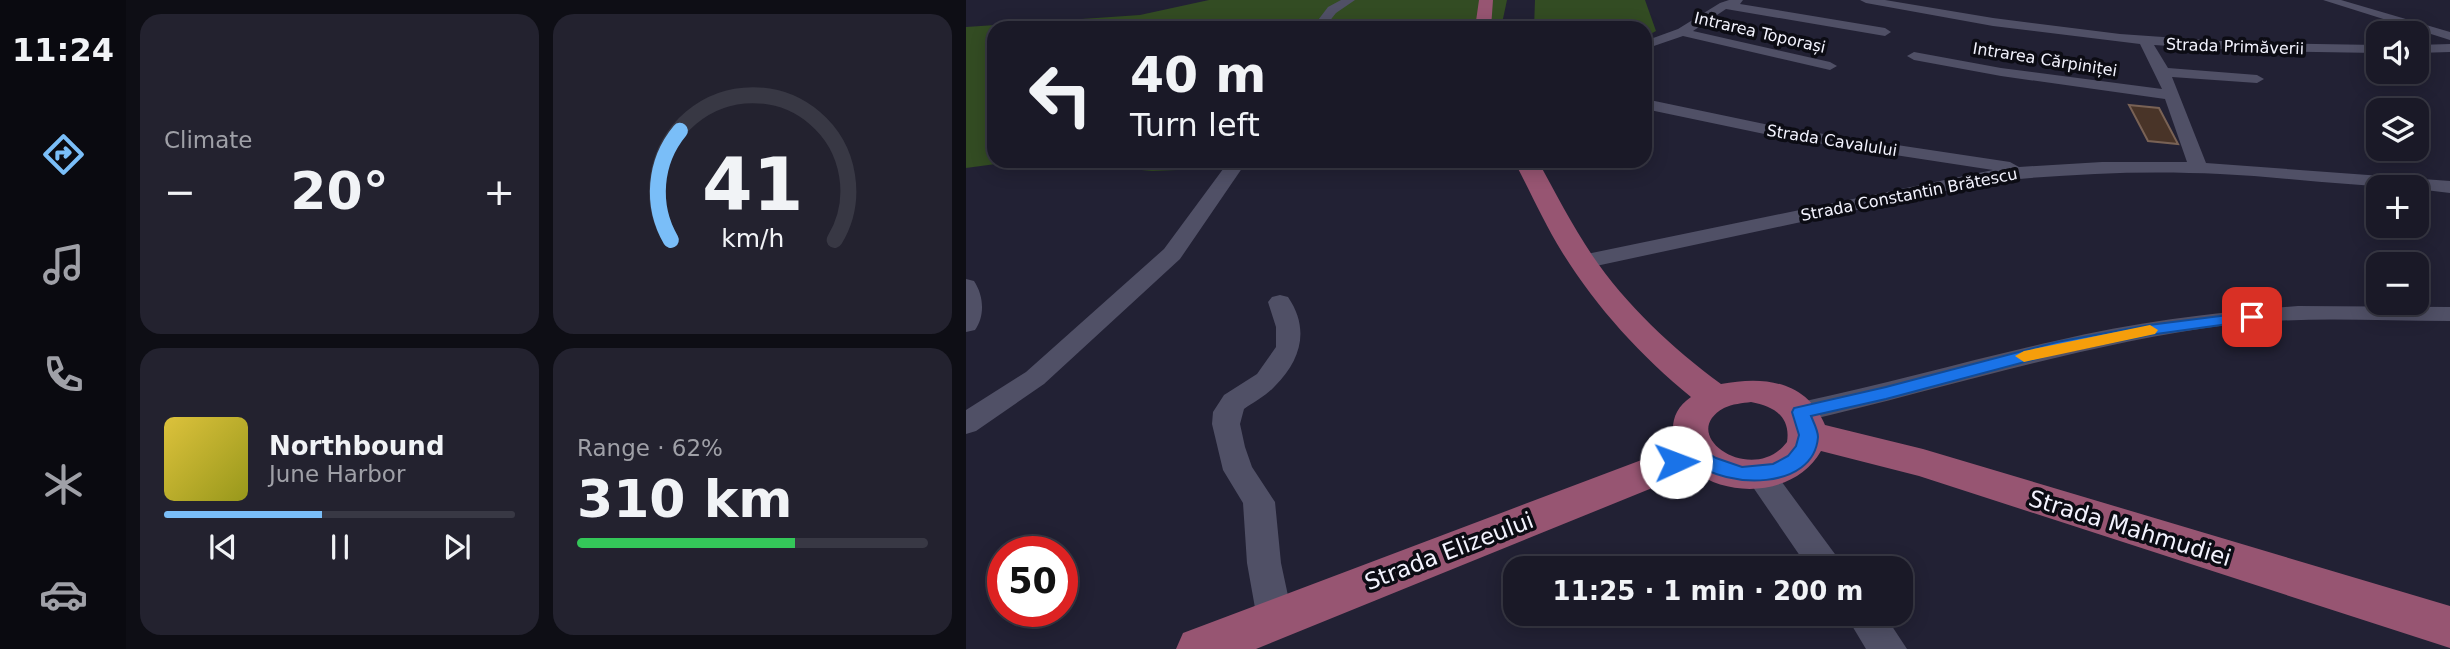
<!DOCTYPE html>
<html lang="en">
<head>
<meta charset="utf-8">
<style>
  :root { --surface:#1a1927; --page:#23222f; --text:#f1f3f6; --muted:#9fa0a7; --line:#383844; --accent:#7abef8 }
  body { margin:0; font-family:"DejaVu Sans",sans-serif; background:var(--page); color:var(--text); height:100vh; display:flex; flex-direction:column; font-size:26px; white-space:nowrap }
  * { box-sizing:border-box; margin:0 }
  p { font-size:23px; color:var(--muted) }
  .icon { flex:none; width:38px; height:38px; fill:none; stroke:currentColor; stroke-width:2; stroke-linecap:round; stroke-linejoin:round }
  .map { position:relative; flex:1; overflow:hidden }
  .sheet { display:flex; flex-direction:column; gap:14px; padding:14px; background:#0e0e15; width:840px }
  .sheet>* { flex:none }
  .top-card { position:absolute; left:21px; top:21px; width:665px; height:147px; border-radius:21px; box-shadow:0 4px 18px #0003,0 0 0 2px var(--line); background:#1a1927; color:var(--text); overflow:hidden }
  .controls { position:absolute; left:1400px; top:21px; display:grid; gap:14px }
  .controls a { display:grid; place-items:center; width:63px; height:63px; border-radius:14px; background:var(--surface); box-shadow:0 4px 18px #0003,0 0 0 2px var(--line); font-size:35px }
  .speed { position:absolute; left:21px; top:536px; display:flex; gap:14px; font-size:35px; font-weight:700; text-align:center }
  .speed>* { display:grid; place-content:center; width:91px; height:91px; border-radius:50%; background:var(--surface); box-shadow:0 4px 18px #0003,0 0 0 2px var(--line); line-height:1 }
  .speed .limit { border:10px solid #d22; background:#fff; color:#111 }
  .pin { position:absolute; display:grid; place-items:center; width:60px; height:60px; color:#fff; margin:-30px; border-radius:14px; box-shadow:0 4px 10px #0006 }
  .me { position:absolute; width:77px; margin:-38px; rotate:88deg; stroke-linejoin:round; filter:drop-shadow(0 0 5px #0008) }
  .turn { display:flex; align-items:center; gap:24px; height:147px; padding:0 28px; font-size:32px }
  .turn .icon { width:91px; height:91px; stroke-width:2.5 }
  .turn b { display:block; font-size:49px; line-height:60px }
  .big { font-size:52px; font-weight:700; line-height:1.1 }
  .sheet .card { flex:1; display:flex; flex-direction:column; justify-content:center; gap:10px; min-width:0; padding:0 24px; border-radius:21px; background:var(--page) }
  .sheet .dial { align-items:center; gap:0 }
  .dial svg { height:182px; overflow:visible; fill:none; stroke:var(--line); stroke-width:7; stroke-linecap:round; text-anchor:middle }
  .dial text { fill:var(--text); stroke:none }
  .song { display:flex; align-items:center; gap:21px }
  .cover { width:84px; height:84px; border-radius:10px; background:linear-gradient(135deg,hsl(50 70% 55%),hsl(60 70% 35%)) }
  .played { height:7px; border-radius:4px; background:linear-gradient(90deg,var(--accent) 45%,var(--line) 45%) }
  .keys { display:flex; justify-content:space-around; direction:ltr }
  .heat { display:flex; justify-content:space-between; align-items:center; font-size:38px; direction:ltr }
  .charge { height:10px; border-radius:5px; background:linear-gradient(90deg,#34c759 62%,var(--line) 0) }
  .sheet .tiles { flex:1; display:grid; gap:14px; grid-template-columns:repeat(2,1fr) }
  .trip { position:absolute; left:537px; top:556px; width:410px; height:70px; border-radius:21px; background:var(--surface); box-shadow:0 4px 18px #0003,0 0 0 2px var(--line); font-weight:700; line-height:70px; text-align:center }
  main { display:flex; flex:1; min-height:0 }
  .dock { display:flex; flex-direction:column; width:126px; justify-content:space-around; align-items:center; background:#0a0a10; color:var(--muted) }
  .dock .icon { width:49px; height:49px }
  .dock .selected { color:var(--accent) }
  .dock b { font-size:32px; color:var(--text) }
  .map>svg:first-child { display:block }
</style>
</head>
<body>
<main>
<nav class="dock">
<b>11:24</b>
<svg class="icon selected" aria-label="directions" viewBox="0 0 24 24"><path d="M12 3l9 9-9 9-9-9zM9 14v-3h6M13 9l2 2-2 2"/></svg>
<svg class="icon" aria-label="music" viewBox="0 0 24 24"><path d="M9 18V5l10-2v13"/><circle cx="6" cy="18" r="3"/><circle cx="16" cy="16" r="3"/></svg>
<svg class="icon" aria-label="phone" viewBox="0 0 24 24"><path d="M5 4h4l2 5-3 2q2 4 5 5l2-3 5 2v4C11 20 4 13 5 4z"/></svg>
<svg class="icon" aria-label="climate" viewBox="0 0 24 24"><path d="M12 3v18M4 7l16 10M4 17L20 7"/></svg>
<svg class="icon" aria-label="car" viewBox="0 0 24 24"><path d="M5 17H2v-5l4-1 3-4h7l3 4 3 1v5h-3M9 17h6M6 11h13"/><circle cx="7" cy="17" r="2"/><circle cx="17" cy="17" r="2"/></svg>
</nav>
<section class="sheet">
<div class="tiles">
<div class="card"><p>Climate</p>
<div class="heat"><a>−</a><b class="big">20°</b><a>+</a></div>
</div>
<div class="card dial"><svg viewBox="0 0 100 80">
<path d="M14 69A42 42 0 1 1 86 69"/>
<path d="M14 69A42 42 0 0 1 18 21" stroke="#7abef8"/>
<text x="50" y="56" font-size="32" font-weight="700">41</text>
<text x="50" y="72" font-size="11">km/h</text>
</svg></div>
<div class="card">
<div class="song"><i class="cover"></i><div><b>Northbound</b><p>June Harbor</p></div></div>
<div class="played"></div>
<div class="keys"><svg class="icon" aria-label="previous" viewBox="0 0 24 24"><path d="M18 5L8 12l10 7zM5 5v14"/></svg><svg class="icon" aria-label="pause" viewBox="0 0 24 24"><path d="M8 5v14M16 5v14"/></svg><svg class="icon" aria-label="next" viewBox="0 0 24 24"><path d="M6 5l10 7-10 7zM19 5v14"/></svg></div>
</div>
<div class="card"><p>Range · 62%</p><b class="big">310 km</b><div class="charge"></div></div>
</div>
</section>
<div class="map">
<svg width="1484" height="649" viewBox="0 0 1484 649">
  <rect width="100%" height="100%" fill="#222134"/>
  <!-- green -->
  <path fill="#334c23" d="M243,0H541L535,28H28V161H52L0,168V27L174,15Z
    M569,0H679L690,31L679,37V28H568Z
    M79,161H435L186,171Z"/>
  <!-- building -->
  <path fill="#493428" stroke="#796255" stroke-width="2" d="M1163,105L1193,108L1212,144L1182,141Z"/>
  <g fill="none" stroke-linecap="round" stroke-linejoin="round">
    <!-- minor -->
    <path fill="#505066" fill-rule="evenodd" d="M375,0H389L370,13L358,28H346L362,7Z
      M763,0H777L774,4L919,28L925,32L919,36L760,9L727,31L864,62L871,66L864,70L717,36L679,49V41L712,29L754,3Z
      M894,0H919L1027,18L1154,34L1283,43L1412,45V53L1283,51L1188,45L1202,68L1291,75L1298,79L1291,83L1206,77L1240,163L1484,181V193L1451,189V187C1385,187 1320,177 1254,174C1177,170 1099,174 1021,182L616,269L608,267L605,262L608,257L616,255L1027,170L818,138L679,109V99L818,128L1044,162L1053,167L1136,162H1221L1199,99L1035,76L948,60L941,56L948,52L1035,68L1196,89L1174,44L1027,26L900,3Z
      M1357,0H1375L1484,32V40Z
      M1484,44V52L1451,53V45Z
      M263,161H281L214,259L78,384L10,431L0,434V410L60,372L198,249Z
      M0,279L8,281C18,296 19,316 9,330L0,332Z
      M314,295L322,297C344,329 335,360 309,386C301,395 288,402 278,409L274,424L279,447L286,467L309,502L315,563L327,619L322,631L309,635L296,631L291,619L281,563L277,503L257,470L246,424L247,412L258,395L291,374L310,347V327L302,302L306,297Z
      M1332,306L1484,307V321C1410,321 1334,316 1261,325C1116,344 977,389 835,422L825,419L821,412L825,405L835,402C920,384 1004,360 1089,341C1169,322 1250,312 1332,306Z
      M793,463L804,466L880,569H843L778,474L782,466Z
      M879,614H918L941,649H900Z"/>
    <!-- major -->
    <path fill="#975572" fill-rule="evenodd" d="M513,0H527L525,28H509Z
      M548,161H572C589,192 606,225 626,255C660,305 706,348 755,384C797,376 840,380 859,425L957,449L1484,606V648L953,476L855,451C831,494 766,500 728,471L290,649H210L217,633L710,447C704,427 706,410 725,397C675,356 630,307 596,252C578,223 564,191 548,161ZM785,402C808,406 825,417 821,442C787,487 709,435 758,408C766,404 777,403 785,402Z"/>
  </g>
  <!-- route -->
  <path fill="#1a73e8" stroke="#114b97" stroke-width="2" d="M1286,312L1291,313L1294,317L1291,320L1183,335L1092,353L920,399L845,416C848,423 852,431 852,437C848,491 759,489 729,462L710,469L703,467L700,462L703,457L732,447L750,458L776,467L807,464L822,456L830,446L833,435L826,412L828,408L920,387L1091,342L1183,325Z"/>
  <!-- slow -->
  <path fill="#f59e0b" d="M1184,325L1192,330L1189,334L1058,362L1049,356L1058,351Z"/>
  <g text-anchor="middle" stroke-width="7" stroke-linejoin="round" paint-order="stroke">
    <!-- far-street labels -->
    <g font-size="16" fill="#f3f3fe" stroke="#0c0c14">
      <text transform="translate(794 32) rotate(13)" y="6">Intrarea Toporași</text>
      <text transform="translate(1269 46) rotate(2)" y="6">Strada Primăverii</text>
      <text transform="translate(1079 59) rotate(9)" y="6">Intrarea Cărpiniței</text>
      <text transform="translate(866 140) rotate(9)" y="6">Strada Cavalului</text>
      <text transform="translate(943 194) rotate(-11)" y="6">Strada Constantin Brătescu</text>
    </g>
    <!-- near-street labels -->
    <g font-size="23" fill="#f3f3fe" stroke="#0c0c14">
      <text transform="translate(1164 528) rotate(17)" y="8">Strada Mahmudiei</text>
      <text transform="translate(483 551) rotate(-21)" y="8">Strada Elizeului</text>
    </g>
  </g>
</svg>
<div class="controls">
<a><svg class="icon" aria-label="sound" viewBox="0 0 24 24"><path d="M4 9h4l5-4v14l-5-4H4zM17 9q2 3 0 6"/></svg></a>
<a><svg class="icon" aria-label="layers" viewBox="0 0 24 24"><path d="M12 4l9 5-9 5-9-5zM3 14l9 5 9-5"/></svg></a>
<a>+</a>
<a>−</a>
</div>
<div class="speed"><div class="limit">50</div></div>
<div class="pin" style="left:1286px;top:317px;background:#d93025"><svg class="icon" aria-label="arrive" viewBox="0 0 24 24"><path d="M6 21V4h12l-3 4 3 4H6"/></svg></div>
<svg class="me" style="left:710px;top:462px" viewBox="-20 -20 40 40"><circle r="19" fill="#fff"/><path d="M0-13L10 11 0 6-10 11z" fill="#1a73e8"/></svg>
<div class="trip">11:25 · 1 min · 200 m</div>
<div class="top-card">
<div class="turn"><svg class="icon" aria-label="left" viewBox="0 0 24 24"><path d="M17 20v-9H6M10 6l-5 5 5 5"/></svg><div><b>40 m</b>Turn left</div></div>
</div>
</div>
</main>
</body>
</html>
